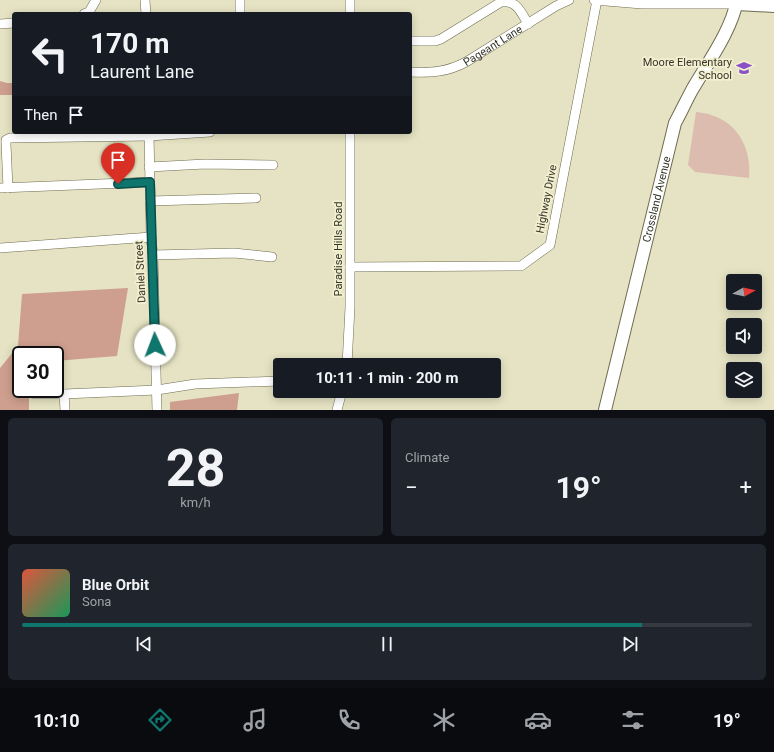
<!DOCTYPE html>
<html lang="en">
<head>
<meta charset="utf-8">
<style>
  :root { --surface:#171b24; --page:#20242c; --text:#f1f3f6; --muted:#9ea1a6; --line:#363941; --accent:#0f766e }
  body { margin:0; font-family:Roboto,sans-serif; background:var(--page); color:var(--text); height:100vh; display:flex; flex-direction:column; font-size:15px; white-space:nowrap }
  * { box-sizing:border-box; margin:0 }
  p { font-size:13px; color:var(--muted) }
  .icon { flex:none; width:22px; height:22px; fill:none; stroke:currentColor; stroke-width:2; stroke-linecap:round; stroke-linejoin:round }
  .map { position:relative; height:410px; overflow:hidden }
  .sheet { display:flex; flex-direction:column; gap:8px; padding:8px; background:#0d0f14; flex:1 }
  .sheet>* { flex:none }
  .guide { position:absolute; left:12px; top:12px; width:400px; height:122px; border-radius:4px; box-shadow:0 2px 10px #0003; background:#171b24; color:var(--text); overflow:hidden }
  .needle { width:26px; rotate:82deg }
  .fabs { position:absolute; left:726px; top:274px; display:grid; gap:8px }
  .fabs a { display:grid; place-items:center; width:36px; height:36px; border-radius:4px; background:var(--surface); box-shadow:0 2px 10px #0003; font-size:20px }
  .speed { position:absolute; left:12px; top:346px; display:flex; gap:8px; font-size:20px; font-weight:700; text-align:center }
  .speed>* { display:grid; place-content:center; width:52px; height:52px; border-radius:50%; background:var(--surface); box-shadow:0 2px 10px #0003; line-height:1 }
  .speed .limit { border:2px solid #111; border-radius:6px; background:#fff; color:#111 }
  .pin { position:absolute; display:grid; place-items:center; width:34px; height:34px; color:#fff; margin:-41px -17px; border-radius:50% 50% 50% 0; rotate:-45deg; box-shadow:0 0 4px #0007 }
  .pin .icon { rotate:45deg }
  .me { position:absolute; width:44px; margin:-22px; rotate:358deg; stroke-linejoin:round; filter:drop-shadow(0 0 3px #0008) }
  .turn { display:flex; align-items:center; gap:14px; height:84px; padding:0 12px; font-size:18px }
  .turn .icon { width:52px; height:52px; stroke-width:2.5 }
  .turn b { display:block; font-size:28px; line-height:34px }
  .then { display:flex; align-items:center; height:38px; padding:0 12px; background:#0003; gap:8px; font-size:15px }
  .big { font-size:30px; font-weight:700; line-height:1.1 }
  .sheet .card { flex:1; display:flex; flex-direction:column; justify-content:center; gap:6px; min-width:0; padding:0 14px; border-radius:6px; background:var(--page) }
  .sheet .dial { align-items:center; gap:0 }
  .dial b { font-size:52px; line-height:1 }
  .song { display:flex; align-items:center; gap:12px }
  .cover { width:48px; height:48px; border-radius:6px; background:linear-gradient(135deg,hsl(10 70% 55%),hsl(150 70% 35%)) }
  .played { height:4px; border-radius:2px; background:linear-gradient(90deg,var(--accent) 85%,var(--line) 85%) }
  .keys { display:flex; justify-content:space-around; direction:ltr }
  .heat { display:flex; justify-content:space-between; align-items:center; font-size:22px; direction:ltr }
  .sheet .tiles { flex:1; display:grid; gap:8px; grid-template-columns:1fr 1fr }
  .card:last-child { grid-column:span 2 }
  .trip { position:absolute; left:273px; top:358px; width:228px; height:40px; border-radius:4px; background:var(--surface); box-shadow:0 2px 10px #0003; font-weight:700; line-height:40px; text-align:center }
  .dock { display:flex; height:64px; justify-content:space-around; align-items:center; background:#090b0e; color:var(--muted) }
  .dock .icon { width:28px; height:28px }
  .dock .on { color:var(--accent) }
  .dock b { font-size:18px; color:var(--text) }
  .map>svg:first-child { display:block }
</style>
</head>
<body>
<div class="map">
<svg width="774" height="410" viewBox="0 0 774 410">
  <rect width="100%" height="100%" fill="#e5e3c3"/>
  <!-- green -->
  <path fill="#ddbcb0" d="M696,112C701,113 707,113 711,115C739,123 752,151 749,178L695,172L688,165Z"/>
  <!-- forest -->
  <path fill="#ce9f8f" d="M0,81L7,83H14V95H0Z
    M128,288L117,356L55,361V355H21V389H29V410H0V368L18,346L22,294Z
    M239,393L237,410H170V402Z"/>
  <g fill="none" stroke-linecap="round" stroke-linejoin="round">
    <!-- minor casing -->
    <g stroke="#6e6c50" stroke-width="10">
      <g id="minor">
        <path d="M145,0L146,14"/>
        <path d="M350,0V14"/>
        <path d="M594,0L642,4H737"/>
        <path d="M84,14L89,12L96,0"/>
        <path d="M240,14V0"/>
        <path d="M0,24L14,23"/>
        <path d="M410,41H435L441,39L501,2C517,0 521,12 528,24"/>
        <path id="s1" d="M410,72C432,73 447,72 466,62L556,6L569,0"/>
        <path d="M149,132L151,237L153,255L157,410"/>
        <path d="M149,167L205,164L273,165"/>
        <path d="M0,188L150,182"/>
        <path d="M8,188L6,144V140L10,138L149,136L210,132"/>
        <path d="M150,201L256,198"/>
        <path d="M0,248L151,237"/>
        <path d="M153,255L234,253L272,257"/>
        <path d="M350,267L521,266L550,245L597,0"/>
        <path d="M347,365L350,307V132"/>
        <path d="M34,394H64L157,390L195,384L280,381"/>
        <path d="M64,394L65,410"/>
        <path d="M337,410L342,391"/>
      </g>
    </g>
    <!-- major casing -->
    <g stroke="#6e6c50" stroke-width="14">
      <g id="major">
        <path d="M737,4L774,6"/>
        <path id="s2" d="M605,410L675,123C681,112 686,101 692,90C707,64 732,30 737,0"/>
      </g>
    </g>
    <!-- minor -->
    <use href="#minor" stroke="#fff" stroke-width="9"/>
    <!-- major -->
    <use href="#major" stroke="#fff" stroke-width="12"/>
  </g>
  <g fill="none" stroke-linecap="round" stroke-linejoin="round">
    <!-- route casing -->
    <g stroke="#0a4d48" stroke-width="10">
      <path id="route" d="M118,184L150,182L155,345"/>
    </g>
    <!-- route -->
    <use href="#route" stroke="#0f766e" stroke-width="7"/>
  </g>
  <!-- icons -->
  <defs>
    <g id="school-bare" transform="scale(1.2)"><path d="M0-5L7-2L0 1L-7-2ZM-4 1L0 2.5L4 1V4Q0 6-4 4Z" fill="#8b50c6" stroke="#f2f0d0" stroke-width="2.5" paint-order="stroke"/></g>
  </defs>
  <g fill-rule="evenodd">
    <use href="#school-bare" x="744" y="68"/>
  </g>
  <g text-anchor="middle" stroke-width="3.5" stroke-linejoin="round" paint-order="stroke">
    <!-- street labels -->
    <g font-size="11" fill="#353428" stroke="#f2f0d0">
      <text dy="4" stroke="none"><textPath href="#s1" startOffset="89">Pageant Lane</textPath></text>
      <text transform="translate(546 199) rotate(-79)" y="4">Highway Drive</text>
      <text dy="4" stroke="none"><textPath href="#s2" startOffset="217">Crossland Avenue</textPath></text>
      <text transform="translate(338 249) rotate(-90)" y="4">Paradise Hills Road</text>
      <text transform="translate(140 272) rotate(-93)" y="4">Daniel Street</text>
    </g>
    <!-- poi labels -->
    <g font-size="11" fill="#353428" stroke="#f2f0d0" text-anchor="end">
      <text x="732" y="66">Moore Elementary<tspan x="732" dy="13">School</tspan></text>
    </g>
  </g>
</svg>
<div class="fabs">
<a><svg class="needle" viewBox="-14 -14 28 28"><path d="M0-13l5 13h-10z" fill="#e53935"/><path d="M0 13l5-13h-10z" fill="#9ea1a6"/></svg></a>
<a><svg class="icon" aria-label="sound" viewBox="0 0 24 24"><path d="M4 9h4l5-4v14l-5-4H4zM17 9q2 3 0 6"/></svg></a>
<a><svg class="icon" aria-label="layers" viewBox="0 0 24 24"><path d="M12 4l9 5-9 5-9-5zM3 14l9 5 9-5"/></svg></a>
</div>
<div class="speed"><div class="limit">30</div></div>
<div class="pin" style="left:118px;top:184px;background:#d93025"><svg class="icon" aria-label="arrive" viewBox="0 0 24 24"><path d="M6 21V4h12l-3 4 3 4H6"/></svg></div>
<svg class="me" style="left:155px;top:345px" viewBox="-20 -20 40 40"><circle r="19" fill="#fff"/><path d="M0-13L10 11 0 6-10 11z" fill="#0f766e"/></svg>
<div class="trip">10:11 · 1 min · 200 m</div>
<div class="guide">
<div class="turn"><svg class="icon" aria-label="left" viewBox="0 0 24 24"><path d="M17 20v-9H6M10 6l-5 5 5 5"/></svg><div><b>170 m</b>Laurent Lane</div></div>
<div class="then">Then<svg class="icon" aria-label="arrive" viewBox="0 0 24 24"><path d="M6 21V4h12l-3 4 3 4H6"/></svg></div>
</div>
</div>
<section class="sheet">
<div class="tiles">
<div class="card dial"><b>28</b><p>km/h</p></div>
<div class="card"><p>Climate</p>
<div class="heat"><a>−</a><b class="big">19°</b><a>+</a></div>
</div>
<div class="card">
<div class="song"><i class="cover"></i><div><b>Blue Orbit</b><p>Sona</p></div></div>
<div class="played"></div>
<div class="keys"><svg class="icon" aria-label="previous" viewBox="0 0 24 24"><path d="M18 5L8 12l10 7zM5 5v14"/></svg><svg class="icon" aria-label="pause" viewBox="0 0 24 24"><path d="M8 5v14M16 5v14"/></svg><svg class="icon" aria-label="next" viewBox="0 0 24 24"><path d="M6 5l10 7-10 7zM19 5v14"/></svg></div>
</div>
</div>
</section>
<nav class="dock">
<b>10:10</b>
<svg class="icon on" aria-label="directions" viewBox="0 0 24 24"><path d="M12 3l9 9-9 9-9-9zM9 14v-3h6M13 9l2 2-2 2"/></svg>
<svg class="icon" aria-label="music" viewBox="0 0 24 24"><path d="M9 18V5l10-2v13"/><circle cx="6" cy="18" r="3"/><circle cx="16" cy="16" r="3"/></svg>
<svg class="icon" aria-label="phone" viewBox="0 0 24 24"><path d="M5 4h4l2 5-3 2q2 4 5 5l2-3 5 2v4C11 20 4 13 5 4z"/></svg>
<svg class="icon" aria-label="climate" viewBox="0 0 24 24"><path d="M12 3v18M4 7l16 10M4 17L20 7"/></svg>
<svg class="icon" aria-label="car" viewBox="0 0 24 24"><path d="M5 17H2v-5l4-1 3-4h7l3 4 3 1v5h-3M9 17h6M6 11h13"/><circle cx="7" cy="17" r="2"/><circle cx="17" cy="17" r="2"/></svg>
<svg class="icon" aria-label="filters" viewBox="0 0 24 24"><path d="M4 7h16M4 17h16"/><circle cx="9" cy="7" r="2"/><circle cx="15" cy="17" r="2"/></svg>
<b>19°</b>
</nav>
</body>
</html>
